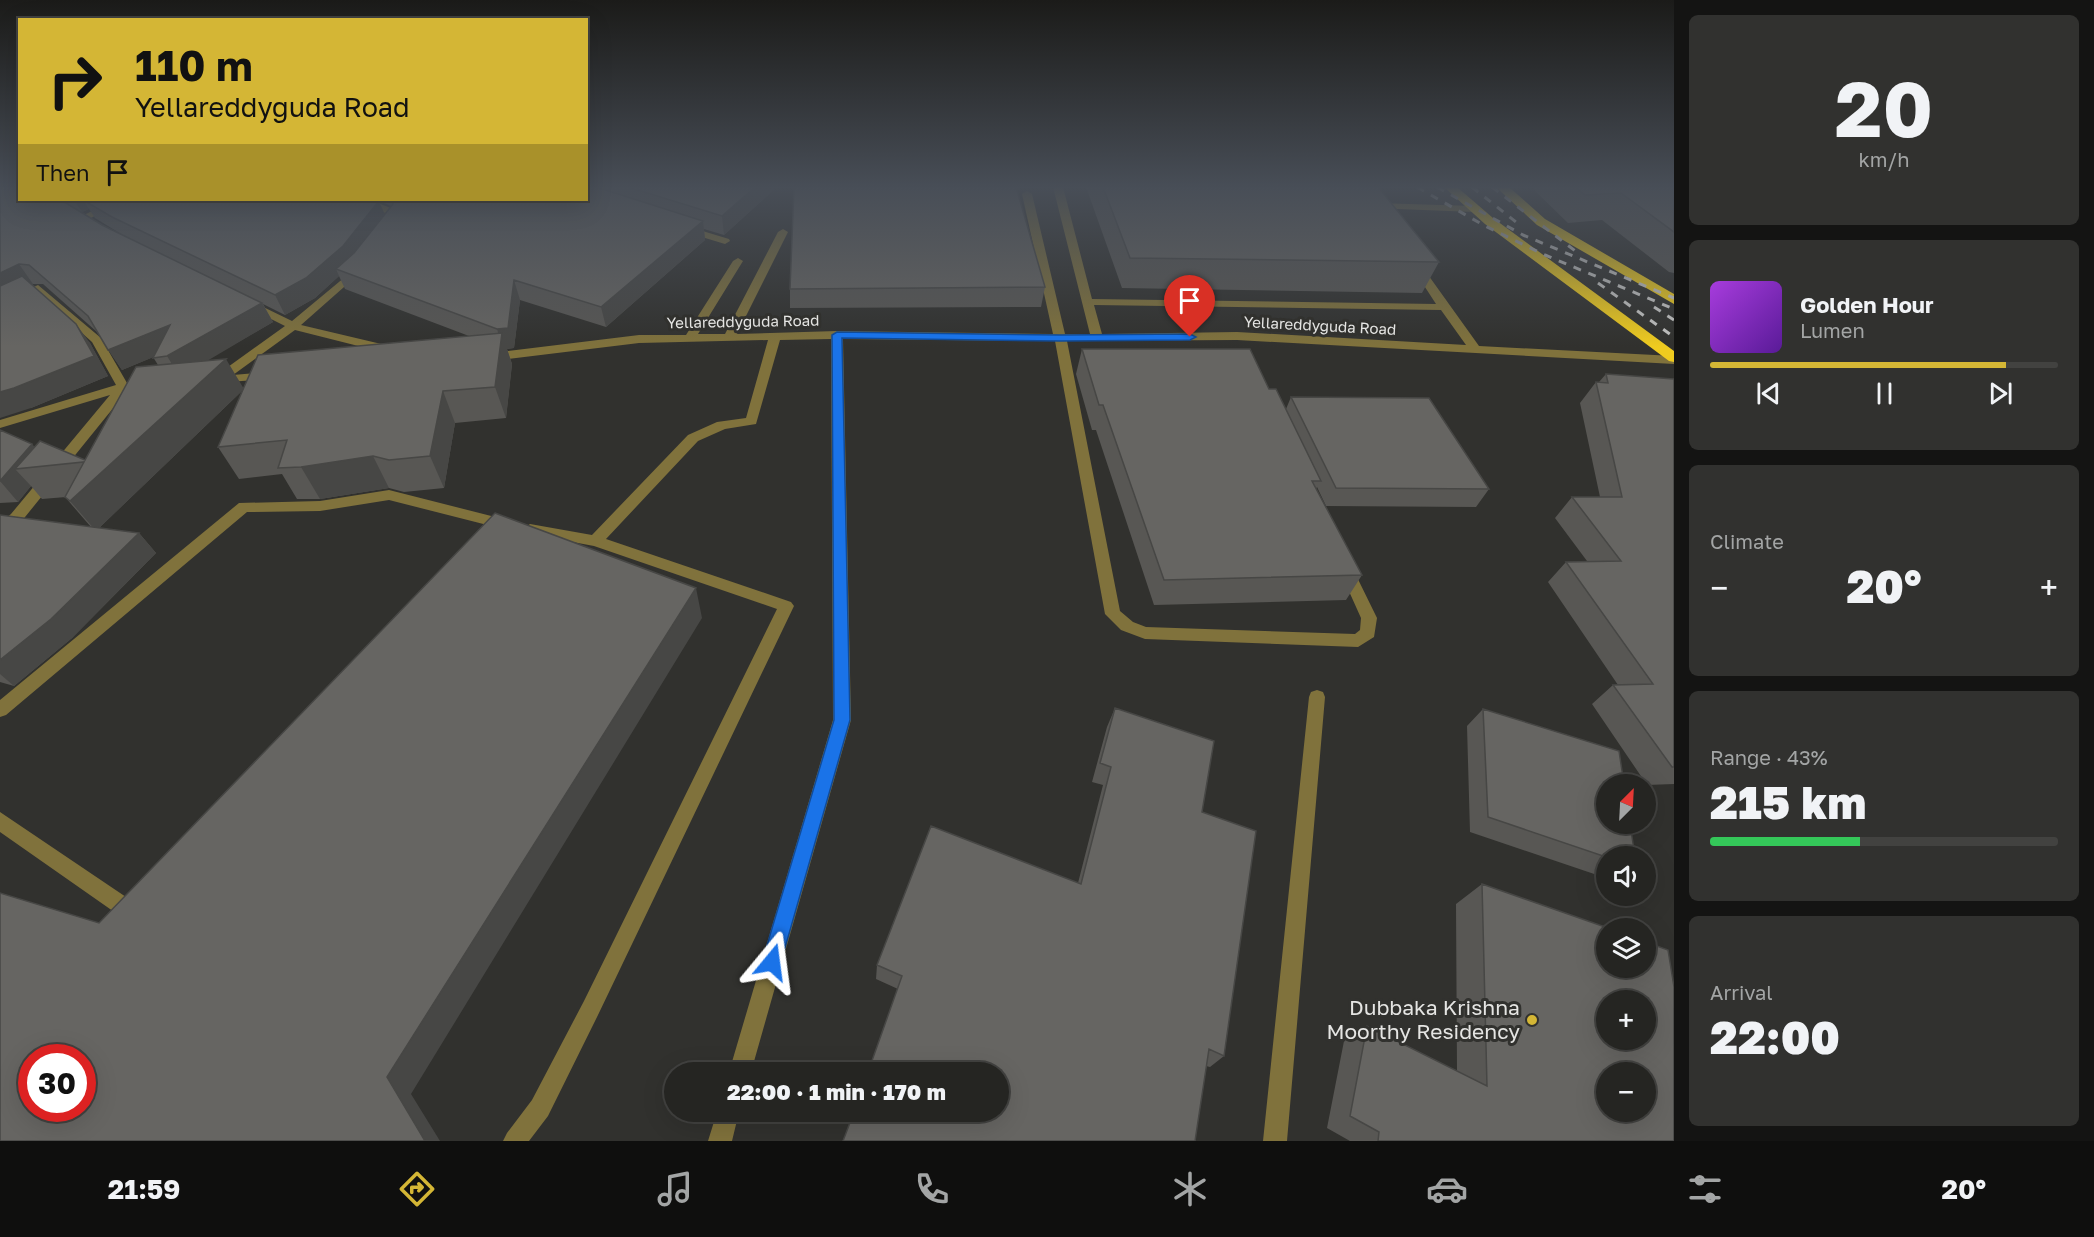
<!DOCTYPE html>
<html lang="en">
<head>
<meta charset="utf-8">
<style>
  :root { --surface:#252522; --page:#31312f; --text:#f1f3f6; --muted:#a3a5a5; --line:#424240; --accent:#d4b635 }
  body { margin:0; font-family:"Golos Text",sans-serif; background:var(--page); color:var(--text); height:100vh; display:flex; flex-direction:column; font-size:22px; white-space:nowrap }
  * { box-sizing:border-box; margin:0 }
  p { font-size:20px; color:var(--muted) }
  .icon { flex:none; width:33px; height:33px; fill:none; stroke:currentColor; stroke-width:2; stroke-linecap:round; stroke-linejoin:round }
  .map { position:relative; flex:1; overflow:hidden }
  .details { display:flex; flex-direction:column; gap:15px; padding:15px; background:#141413; width:420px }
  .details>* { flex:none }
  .banner { position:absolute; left:18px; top:18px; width:570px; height:183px; border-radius:0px; box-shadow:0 6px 24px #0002,0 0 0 2px var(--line); background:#d4b635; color:#111; overflow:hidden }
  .needle { width:39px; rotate:24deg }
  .fabs { position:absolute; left:1596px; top:774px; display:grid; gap:12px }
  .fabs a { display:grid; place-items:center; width:60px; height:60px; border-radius:50%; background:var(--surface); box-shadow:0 6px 24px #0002,0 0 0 2px var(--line); font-size:30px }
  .speed { position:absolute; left:18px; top:1044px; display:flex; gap:12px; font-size:30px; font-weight:700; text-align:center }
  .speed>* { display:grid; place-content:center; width:78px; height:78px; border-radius:50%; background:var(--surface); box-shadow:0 6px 24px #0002,0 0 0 2px var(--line); line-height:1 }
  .speed .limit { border:9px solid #d22; background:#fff; color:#111 }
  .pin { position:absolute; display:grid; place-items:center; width:51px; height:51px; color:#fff; margin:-62px -26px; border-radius:50% 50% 50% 0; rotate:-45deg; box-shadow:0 0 6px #0007 }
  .pin .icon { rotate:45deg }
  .me { position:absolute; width:66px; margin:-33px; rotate:16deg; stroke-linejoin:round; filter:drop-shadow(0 0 4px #0008) }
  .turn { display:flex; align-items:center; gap:21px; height:126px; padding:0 18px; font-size:27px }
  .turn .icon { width:78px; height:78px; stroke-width:2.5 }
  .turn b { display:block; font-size:42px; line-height:51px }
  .then { display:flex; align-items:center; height:57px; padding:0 18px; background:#0003; gap:12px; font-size:22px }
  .big { font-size:45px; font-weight:800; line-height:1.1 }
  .details .tile { flex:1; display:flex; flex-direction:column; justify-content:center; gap:9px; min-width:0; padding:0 21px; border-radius:9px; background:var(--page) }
  .details .dial { align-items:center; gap:0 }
  .dial b { font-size:78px; line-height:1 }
  .song { display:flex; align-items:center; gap:18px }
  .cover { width:72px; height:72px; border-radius:9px; background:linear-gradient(135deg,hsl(280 70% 55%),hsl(270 70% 35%)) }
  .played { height:6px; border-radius:3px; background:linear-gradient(90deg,var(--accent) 85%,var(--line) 85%) }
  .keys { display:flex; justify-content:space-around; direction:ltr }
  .heat { display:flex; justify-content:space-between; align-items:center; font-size:33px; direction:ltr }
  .charge { height:9px; border-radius:4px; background:linear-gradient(90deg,#34c759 43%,var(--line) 0) }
  .trip { position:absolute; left:664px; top:1062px; width:345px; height:60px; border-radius:30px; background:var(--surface); box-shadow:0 6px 24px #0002,0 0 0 2px var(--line); font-weight:800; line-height:60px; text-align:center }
  .tabs { display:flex; height:96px; justify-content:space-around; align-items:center; background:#0f0f0e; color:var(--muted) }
  .tabs .icon { width:42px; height:42px }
  .tabs .selected { color:var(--accent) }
  .tabs b { font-size:27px; color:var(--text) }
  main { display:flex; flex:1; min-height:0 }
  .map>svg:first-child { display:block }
</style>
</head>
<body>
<main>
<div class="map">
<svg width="1674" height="1141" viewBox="0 0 1674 1141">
  <rect width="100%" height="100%" fill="#31312e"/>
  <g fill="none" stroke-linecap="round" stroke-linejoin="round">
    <!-- minor -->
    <path fill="#80723c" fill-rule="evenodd" d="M1053,187H1063L1092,299L1436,304L1412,267L1417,264L1421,265L1479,346L1674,356V364L1237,340L1067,341L1120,611L1133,622L1146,627L1355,634L1360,630L1361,618L1339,569L1341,565H1351L1377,618L1374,637L1358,647L1145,639L1121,630L1105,614L1055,341L843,339L851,720L751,1072H729L833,720L831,339L780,340L756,424L725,429L698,441L606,539L791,602L794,606L598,1015L548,1116L529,1141H503L507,1133L532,1100L584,1001L777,609L594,546L530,534L523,529L530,524L592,535L688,435L717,422L746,418L768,340L639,343L491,361L485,357L491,353L639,335H686L733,261L738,258L743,261L698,334H725L778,232L783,229L788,232L737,334L837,331L1053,334L1022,194L1027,191L1032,194L1065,334H1090ZM1094,305L1441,310L1466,345L1237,332L1102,334Z
      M114,200H126L87,220L78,218Z
      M358,200H370L396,210L398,222L394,230L385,228L388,222L387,214Z
      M1376,203L1474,206L1479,209L1474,212L1373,208L1371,206Z
      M686,226L729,239L730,241L725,244L682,231L681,229Z
      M357,267L362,270L361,272L301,325L394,347V353L390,354L295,330L233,375L267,372L271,373V379L214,383L212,380L214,377L285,326L247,307V303H255L292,321Z
      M38,285L101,338L127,383L144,382L150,386L144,390L127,391L21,522L0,536V523L11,514L110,395L0,428V420L116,385L92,342L37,293L0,310V303Z
      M389,490L507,520L514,525L507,530L389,500L320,511L247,512L6,715L0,717V700L239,503L320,501Z
      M1317,690L1323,692L1325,697L1287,1141H1263L1309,697L1311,692Z
      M0,812L126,897L132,894L139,897L142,904L134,916L127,919L120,916L0,832Z
      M717,1112H739L732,1141H708Z"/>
    <!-- highway -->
    <path fill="#efcb1f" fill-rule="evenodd" d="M1444,187H1457L1493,218L1674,351V362L1669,361L1485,224Z
      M1496,187H1509L1545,219L1674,294V304L1537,225Z"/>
    <!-- rail -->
    <path stroke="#c6c6c4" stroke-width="3" stroke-dasharray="8 8" stroke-linecap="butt" d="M1417,187L1485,226L1545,255L1674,309
      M1437,187L1523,235L1674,298
      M1472,187L1521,226
      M1492,187L1578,253
      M1598,283L1674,337
      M1654,307L1674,320"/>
  </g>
  <!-- wall -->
  <path fill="#585754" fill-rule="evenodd" d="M0,187H20V200H586V187H777L724,235L704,229L705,240L606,327L520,300L514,348L507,349L512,364L506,418L455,423L444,488L404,492L389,488L320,499H297L282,474L239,479L218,447L243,390L99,528L139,533L156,553L72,638L14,686L0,682V515L91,527L65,497H66L42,499L31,486L18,502L0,503V430L32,444L34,447L85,460L158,365L153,357L122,370L97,332L43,284H33L32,285L90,343L108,376L31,408ZM379,201L391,206L385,215ZM89,209L95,218L121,234L102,225L78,210L82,212ZM339,276L345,289L469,336L243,388L207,360L273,322L263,304L285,315L315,298Z
    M1086,187H1378L1439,262L1422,293L1122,288Z
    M1531,187H1674V273L1669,272L1602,220L1568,223Z
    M1045,287L1041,307L790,308V289Z
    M1082,349L1269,389L1286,409L1291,397L1489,489L1476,507L1326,506L1317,487L1316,489L1362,575L1346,600L1154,605L1096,430H1092L1076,374Z
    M1606,374L1674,379V784L1647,785L1592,704L1613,685H1618L1548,582L1566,562L1587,561L1555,518L1572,497H1600L1580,403L1596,382H1599Z
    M1115,708L1202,812L1224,1056L1210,1067L898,989L876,979L877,965L1078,883L1103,785L1092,782L1107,727Z
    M1483,709L1606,856V878L1470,832L1467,726Z
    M1482,884L1674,1141H1350L1327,1128L1344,1041L1367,1026L1457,1071L1456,904Z"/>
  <!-- shaded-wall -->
  <path fill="#474745" d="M755,187H777L724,235L722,216Z
    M74,200H83L89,209L82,212Z
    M378,200L385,215L351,265L336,269L339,276L315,298L285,315L275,295Z
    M703,221L705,240L606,327L601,307Z
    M19,264L33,284L0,300V273Z
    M514,280L520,300L514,348L507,349L512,364L506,418L495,387L501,342L497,329Z
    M262,303L273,322L180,377L167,356Z
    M76,324L90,343L108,376L31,408L0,418V392Z
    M170,325L183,345L122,370L108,350Z
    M226,359L244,389L96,531L70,501Z
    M443,391L455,423L444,488L430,456Z
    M32,444L50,464L15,469L31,486L18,502L0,481Z
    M373,456L389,488L320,499L301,467Z
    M139,533L156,553L72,638L14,686L0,674V660Z
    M696,588L702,618L411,1094L440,1141H425L387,1077Z"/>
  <!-- building -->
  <path fill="#666562" stroke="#474745" stroke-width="1.5" fill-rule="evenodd" d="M0,187L20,188V200H55L66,203L102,225L262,303L167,356L153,358L170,325L108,350L88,316L29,265L19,264L0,273Z
    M586,187H596L703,221L601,307L514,280L508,328L497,329L336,269L354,253L393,204L392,200H586Z
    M628,187H755L722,216Z
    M794,187H1016L1045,287L790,289Z
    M1103,187H1378L1439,262L1130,258Z
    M1576,187H1674V232L1621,193L1585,195Z
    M83,200H378V202L343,246L306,278L275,295L112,217Z
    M22,276L76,324L94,356L14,388L0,392V286Z
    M502,333L495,387L443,391L430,456L389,460L373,456L301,467L278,468L287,440L218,447L258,355Z
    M1082,349H1250L1269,389H1276L1321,481H1312L1362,575L1164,580L1103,405H1099Z
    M226,359L70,501L65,497L84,462L15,469L40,441L85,460L136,367Z
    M1606,374L1674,379V767H1672L1613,685L1653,684L1566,562L1621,561L1572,497H1622L1596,382L1608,383Z
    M1291,397L1429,398L1489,489L1336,488Z
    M0,430L32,444L0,481Z
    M495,513L696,588L387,1077L425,1141H0V893L99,923ZM32,1058H82V1108H32Z
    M0,515L139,533L51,619L0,660Z
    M1115,708L1214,741L1202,812L1256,831L1224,1056L1209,1049L1195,1141H843L854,1112H999V1072H868L902,976L877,965L931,826L1081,884L1111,767L1100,763Z
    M1483,709L1619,751L1624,784H1606V824H1630L1635,856L1606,857L1488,817Z
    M1482,884L1608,928H1606V968H1646V942L1668,950L1674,987V1141H1378L1379,1132L1350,1116L1367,1026L1487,1086ZM1606,1000H1646V1040H1606ZM1606,1072H1646V1112H1606Z"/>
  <!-- sky -->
  <linearGradient id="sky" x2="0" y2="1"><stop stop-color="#1b1b19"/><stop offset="0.54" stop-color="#484e57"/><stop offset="1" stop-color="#484e57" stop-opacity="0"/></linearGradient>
  <rect width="1674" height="347" fill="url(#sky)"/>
  <!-- route -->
  <path fill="#1a73e8" stroke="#114b97" stroke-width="1.5" d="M837,332L1060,335L1190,334L1196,337L1190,340L1060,341L842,338L850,720L781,962L778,969L772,972L765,969L762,962L834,720L832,335Z"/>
  <!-- markers -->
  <circle fill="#d4b635" stroke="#31312e" stroke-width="2" cx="1532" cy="1020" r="6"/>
  <g text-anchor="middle" stroke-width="6" stroke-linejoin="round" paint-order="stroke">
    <!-- far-street labels -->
    <g font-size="15" fill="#e5e5e3" stroke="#31312e">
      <text transform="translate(743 322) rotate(-1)" y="5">Yellareddyguda Road</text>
      <text transform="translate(1320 326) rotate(3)" y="5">Yellareddyguda Road</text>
    </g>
    <!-- near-poi labels -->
    <g font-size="21" fill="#e5e5e3" stroke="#31312e" text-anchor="end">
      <text x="1520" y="1015">Dubbaka Krishna<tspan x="1520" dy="24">Moorthy Residency</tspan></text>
    </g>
  </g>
</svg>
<div class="fabs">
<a><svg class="needle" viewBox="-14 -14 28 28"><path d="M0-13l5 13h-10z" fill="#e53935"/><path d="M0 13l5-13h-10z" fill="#a3a5a5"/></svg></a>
<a><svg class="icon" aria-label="sound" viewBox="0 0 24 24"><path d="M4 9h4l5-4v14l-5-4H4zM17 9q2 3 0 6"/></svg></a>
<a><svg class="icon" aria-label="layers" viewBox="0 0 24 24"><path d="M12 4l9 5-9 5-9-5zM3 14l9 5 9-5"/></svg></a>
<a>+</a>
<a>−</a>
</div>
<div class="speed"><div class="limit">30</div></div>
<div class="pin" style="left:1190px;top:337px;background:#d93025"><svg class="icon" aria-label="arrive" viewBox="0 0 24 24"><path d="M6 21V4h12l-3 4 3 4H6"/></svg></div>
<svg class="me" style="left:772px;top:962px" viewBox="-20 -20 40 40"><path d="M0-17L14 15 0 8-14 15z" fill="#1a73e8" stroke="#fff" stroke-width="4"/></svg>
<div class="trip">22:00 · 1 min · 170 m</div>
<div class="banner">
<div class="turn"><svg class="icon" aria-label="right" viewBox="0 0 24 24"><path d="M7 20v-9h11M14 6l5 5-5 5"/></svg><div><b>110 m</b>Yellareddyguda Road</div></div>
<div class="then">Then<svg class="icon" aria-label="arrive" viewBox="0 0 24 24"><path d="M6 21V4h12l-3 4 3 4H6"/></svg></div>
</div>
</div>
<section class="details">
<div class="tile dial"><b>20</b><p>km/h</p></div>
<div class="tile">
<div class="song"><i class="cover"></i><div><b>Golden Hour</b><p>Lumen</p></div></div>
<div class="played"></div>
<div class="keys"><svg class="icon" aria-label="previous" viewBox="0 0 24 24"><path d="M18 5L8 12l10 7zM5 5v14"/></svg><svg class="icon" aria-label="pause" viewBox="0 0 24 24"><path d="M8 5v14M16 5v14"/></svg><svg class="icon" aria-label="next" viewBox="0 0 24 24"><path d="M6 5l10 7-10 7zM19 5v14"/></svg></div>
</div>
<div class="tile"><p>Climate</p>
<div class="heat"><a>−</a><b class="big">20°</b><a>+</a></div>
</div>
<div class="tile"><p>Range · 43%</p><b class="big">215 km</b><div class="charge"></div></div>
<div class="tile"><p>Arrival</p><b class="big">22:00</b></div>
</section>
</main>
<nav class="tabs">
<b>21:59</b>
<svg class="icon selected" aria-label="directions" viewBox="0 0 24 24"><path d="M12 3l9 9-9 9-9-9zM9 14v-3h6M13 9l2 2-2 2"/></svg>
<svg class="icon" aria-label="music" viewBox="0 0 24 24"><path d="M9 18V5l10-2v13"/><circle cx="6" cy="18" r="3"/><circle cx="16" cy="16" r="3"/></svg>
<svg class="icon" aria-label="phone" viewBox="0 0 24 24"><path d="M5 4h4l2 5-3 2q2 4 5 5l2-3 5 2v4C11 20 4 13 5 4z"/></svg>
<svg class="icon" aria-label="climate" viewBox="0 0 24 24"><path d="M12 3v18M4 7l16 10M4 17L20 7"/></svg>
<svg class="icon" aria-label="car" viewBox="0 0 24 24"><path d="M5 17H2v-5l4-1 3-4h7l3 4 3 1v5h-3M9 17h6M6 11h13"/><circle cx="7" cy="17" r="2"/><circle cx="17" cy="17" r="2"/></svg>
<svg class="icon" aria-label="filters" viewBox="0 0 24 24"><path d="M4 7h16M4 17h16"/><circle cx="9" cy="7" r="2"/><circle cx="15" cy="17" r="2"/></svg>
<b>20°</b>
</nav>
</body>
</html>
